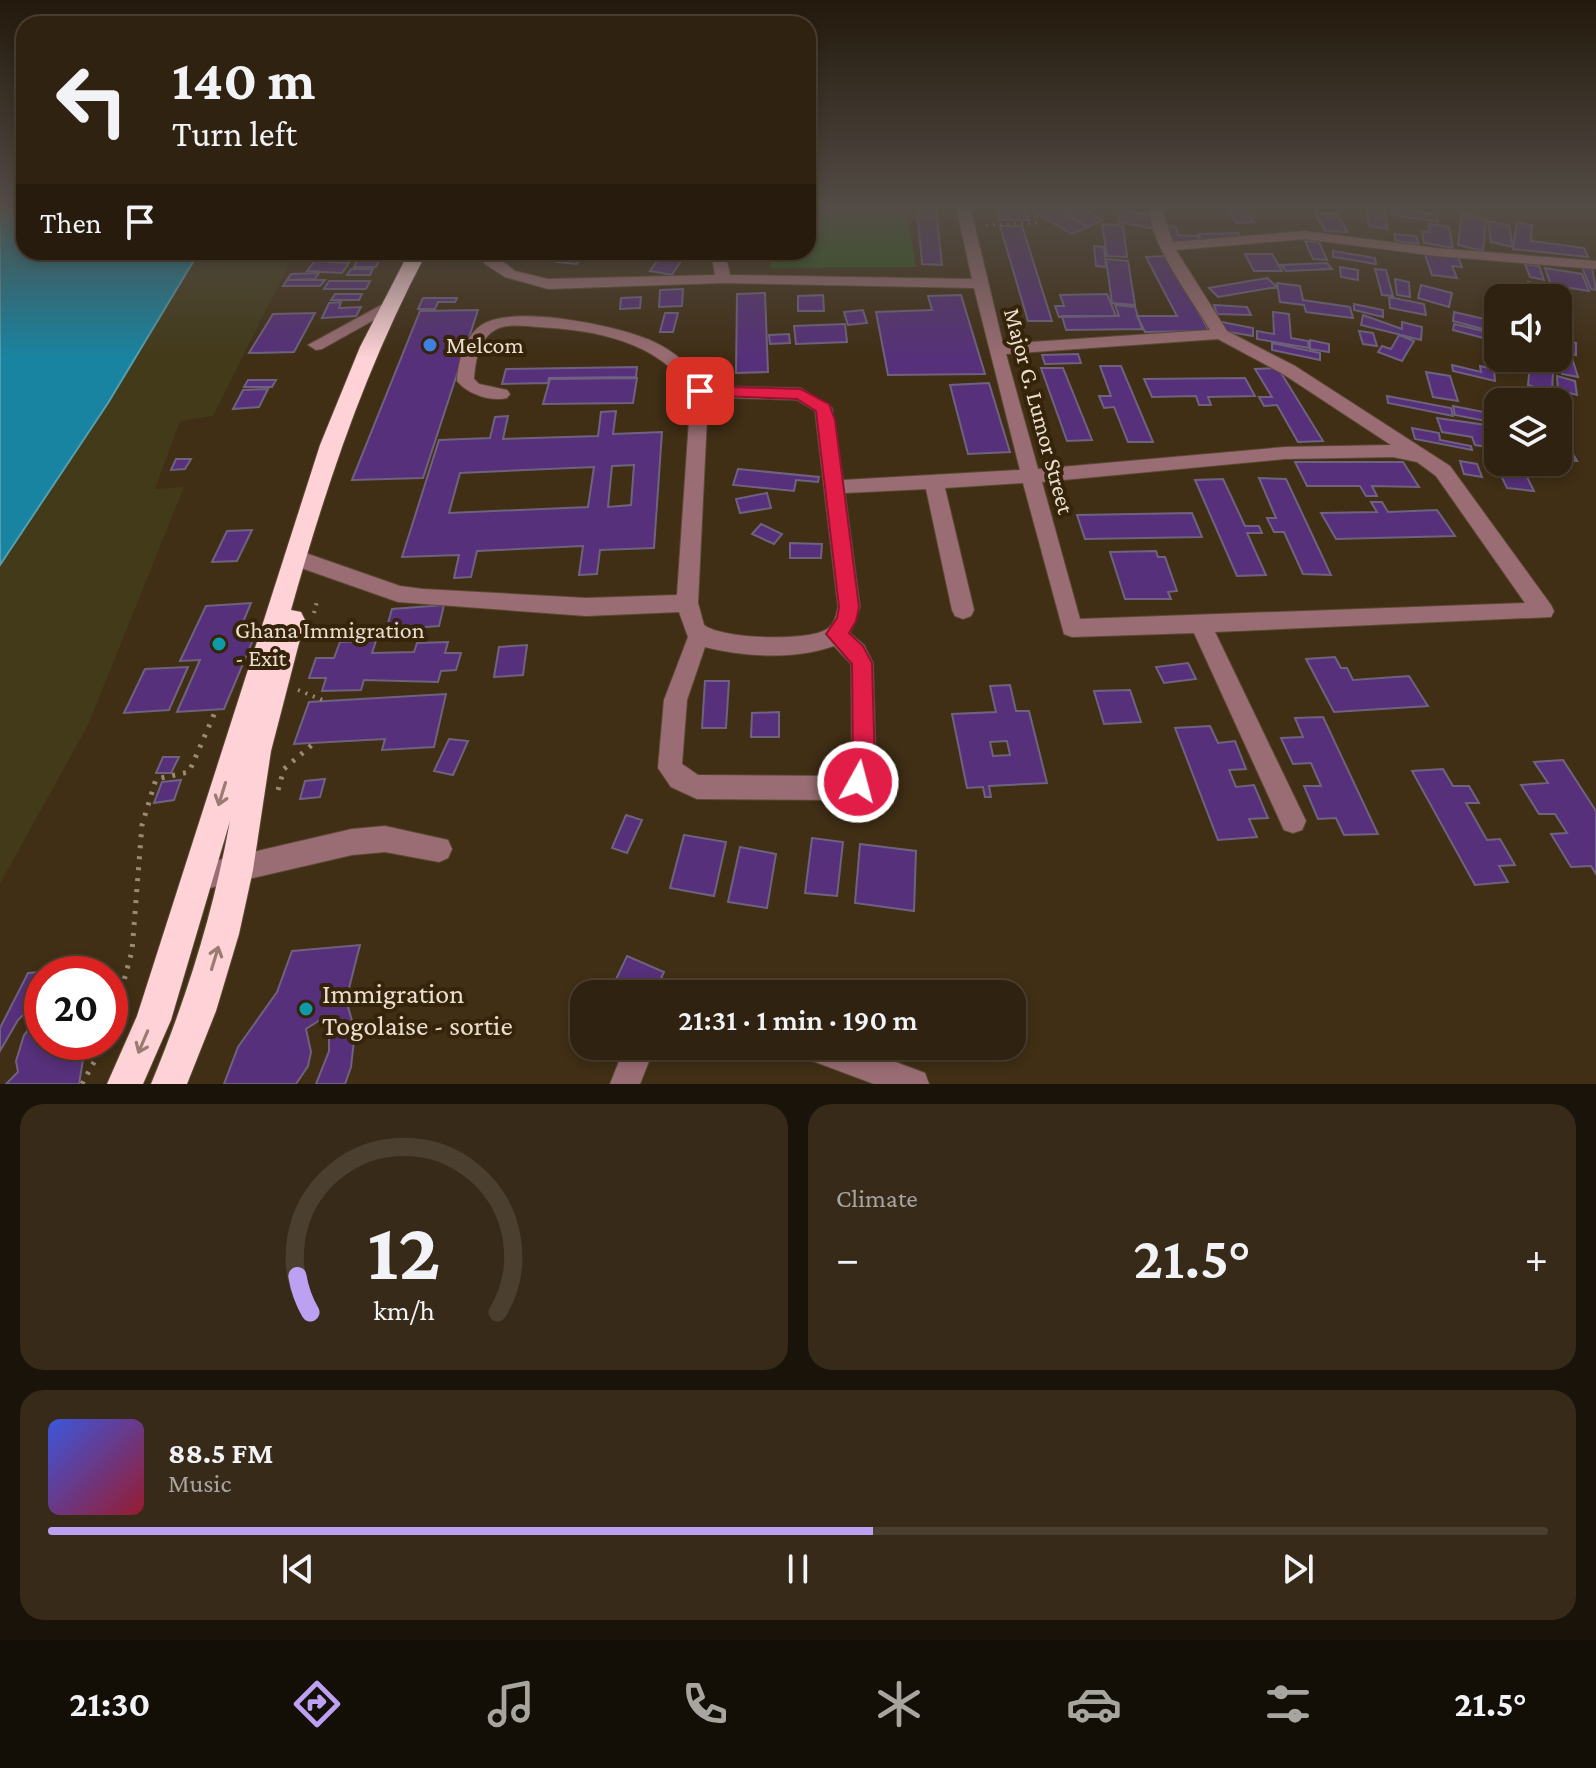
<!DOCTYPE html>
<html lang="en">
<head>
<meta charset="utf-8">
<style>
  :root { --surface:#302210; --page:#382a19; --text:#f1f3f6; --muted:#a8a49f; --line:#4b3f30; --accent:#bca0f2 }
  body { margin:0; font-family:"Crimson Pro",serif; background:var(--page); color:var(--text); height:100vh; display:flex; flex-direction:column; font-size:30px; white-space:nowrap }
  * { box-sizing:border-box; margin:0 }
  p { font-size:26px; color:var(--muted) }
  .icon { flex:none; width:44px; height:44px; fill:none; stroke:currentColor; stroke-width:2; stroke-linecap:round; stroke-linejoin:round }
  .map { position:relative; height:1084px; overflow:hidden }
  .drawer { display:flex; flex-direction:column; gap:20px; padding:20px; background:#1a1309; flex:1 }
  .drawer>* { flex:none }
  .guide { position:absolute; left:16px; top:16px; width:800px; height:244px; border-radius:24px; box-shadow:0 4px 12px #0003,0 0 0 2px var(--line); background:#302210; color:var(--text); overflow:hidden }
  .buttons { position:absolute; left:1484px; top:284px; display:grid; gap:16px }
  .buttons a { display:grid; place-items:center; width:88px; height:88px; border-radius:16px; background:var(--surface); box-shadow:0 4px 12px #0003,0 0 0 2px var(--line); font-size:40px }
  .speed { position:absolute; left:24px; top:956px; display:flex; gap:16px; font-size:40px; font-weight:700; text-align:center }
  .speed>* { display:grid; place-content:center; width:104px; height:104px; border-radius:50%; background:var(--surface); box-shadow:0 4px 12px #0003,0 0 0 2px var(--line); line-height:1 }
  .speed .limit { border:12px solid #d22; background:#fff; color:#111 }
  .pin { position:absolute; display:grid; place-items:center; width:68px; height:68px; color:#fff; margin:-34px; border-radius:16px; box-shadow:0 4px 12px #0006 }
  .me { position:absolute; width:88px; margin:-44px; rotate:7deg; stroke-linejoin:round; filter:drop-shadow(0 0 6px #0008) }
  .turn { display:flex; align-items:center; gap:28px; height:168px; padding:0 24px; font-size:36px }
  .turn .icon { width:104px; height:104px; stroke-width:2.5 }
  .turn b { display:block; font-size:56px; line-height:68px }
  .then { display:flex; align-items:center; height:76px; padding:0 24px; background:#0003; gap:16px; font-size:30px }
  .big { font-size:60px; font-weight:600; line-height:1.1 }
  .drawer .tile { flex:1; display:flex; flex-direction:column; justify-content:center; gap:12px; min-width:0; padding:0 28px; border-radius:24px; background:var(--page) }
  .drawer .dial { align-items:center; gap:0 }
  .dial svg { height:208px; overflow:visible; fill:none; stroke:var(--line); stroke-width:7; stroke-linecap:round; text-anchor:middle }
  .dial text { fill:var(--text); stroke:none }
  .song { display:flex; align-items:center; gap:24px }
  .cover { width:96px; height:96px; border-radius:12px; background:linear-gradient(135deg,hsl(230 70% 55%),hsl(350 70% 35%)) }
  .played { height:8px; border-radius:4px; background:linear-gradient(90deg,var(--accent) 55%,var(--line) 55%) }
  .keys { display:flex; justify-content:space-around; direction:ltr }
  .heat { display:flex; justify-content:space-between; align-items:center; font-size:44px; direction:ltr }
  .drawer .tiles { flex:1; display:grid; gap:20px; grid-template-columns:1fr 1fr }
  .tile:last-child { grid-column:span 2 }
  .trip { position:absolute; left:570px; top:980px; width:456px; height:80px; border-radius:24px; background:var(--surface); box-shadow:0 4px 12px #0003,0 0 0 2px var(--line); font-weight:600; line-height:80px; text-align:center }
  .tab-bar { display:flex; height:128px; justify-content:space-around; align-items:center; background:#130e06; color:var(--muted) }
  .tab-bar .icon { width:56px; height:56px }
  .tab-bar .selected { color:var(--accent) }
  .tab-bar b { font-size:36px; color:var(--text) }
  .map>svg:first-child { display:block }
</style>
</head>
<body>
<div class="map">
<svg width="1596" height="1084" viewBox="0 0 1596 1084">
  <rect width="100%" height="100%" fill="#402e15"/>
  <!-- green -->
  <path fill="#2c5a19" d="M906,208L916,267L770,268L771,252H808V209Z"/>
  <!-- sand -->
  <path fill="#423a19" d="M199,252H295L213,416L180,421L155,489L184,487L88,725L0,884V565L108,403Z"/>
  <!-- water -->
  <path fill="#1884a1" stroke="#579faf" stroke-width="2" d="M0,206H24V252H199L108,403L0,565Z"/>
  <!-- building -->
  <path fill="#56307a" stroke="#6f627f" stroke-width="2" fill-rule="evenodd" d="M995,206H1024L1029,220H999Z
    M1040,206H1052L1088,227L1072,234L1031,210Z
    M1052,206H1078L1103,220L1088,227Z
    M1241,206L1254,222L1237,223L1224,207Z
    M1392,207L1437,215L1438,222L1393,215Z
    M1366,208L1384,211L1388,229L1369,226Z
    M917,209H936L942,265L922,264Z
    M1122,210L1154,216L1152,228L1118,222Z
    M1315,213L1337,214L1348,232L1325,231Z
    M1462,213L1486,219L1483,251L1458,245Z
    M1488,221L1509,225L1513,247L1491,242Z
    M1517,222L1532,225L1531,241L1584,248L1588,257L1513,249Z
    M1102,224L1123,226L1127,257L1107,256Z
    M1428,224L1449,227L1453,248L1424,243L1422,231L1430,232Z
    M1000,226H1022L1052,321H1028Z
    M1165,226L1176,227L1178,235L1198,236L1200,244L1168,241Z
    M1238,233L1243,241H1203L1198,234Z
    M1394,234L1416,236L1419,244L1396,241Z
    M1305,241L1319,242L1327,260L1313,259Z
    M1094,246L1104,247L1106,267L1096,266Z
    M1333,251L1375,258L1376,264L1333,257Z
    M383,252L376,267H354L361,253Z
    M562,252H583L577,264L556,262Z
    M663,252H687L672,275L650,271Z
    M1424,252L1458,257L1462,267L1452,266L1457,278L1432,275Z
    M341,254L337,261H297L302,255Z
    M1245,254H1272L1282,271H1254Z
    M1168,256L1209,331L1145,332L1137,316H1177L1146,257Z
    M1106,259L1128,261L1135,305L1112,303Z
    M315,261L349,263L342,273L307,271Z
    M1327,263L1332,269L1286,271L1281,265Z
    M1525,264L1539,266L1544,280L1530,277Z
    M1340,267L1358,270V280L1341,277Z
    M1582,267L1592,268L1596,290L1591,289Z
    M1545,268L1582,274L1589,291L1551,285Z
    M351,269H373L370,275H347Z
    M1375,269L1386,270L1393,296L1382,295Z
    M319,273L315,279L287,280L291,274Z
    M1267,278L1277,287L1218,297L1209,288Z
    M1395,279L1409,282L1410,297L1397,295Z
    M287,280H325L320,286H283Z
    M329,281H370L366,289H324Z
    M1528,282L1547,286L1550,298L1531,294Z
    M1277,283L1300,286L1303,300L1350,307L1353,318L1306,312L1304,305L1280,302Z
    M1421,285L1452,293L1449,307L1418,298Z
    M683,289L682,306L659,307L660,290Z
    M765,293L768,372L736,373L737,294Z
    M335,294H362L359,300H331Z
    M1107,294L1116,316L1059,317L1055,306H1064L1060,295Z
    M823,295L824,311H798V296Z
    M961,295L985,374L888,375L876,312L932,310L928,296Z
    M641,297L640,308L620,309L621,298Z
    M1389,297L1424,304L1426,315L1390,308Z
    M423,298H457L455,302H438L435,309H418Z
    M341,302L339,308L361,307L356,316L322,318L329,303Z
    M1354,304L1383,310V317L1354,310Z
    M1115,305L1135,307L1142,329L1066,330L1062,316H1119Z
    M1214,305L1247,307L1251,315L1217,314Z
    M478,310L423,478L352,480L420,311Z
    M863,310L867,323L848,325L844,312Z
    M1273,312L1289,314L1291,338L1308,341L1309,348L1257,339V331L1274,334Z
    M1454,312L1498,322V333L1453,321Z
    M315,313L294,352L249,353L273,314Z
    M665,313H678L673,332H660Z
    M1363,315L1402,329V322L1422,327L1421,340L1361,325Z
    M1217,321L1253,328V336L1217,330Z
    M845,324L847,342L796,344L794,326Z
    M1454,324L1487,332V339L1453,330Z
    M1359,331L1373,333L1377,346L1363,344Z
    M789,334L790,343L770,344L769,335Z
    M1399,335L1414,341L1402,361L1378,352L1382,346L1391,349Z
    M1310,340L1329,344V352L1310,349Z
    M1564,340L1576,343V355L1564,351Z
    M1272,343L1320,353V360L1272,350Z
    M1078,354L1081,363L1045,364L1042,355Z
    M1558,355L1572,358L1578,377L1562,374Z
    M1519,358H1554L1553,368Z
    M1452,365L1481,372L1480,366L1494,369L1495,381L1453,371Z
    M1530,365L1553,372L1552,392L1528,385Z
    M1100,366H1121L1153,442H1128L1114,407L1104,408L1099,396H1111Z
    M637,367L636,377L549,378L548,383L502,384L506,369Z
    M1041,368H1063L1092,440L1067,441Z
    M1278,368L1323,441L1298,442L1277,405L1264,406L1259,397H1272L1255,369Z
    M1426,372L1450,376L1458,401L1433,397Z
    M1557,376L1575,381L1577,395L1558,390Z
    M637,378L633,403L543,404L550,379Z
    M1245,378L1255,396L1208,397L1211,405H1199L1196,396L1152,397L1144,379Z
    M248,380H276L272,387H244Z
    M989,383L1010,452L968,454L950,385Z
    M268,389L259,407L233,409L243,390Z
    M1387,396L1451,408L1453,416L1388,403Z
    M1453,406L1489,413L1491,422L1455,415Z
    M616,411L613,434L662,432L654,548L600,550L597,574L579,575L583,546L477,551L471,577L454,578L459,555L402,557L439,440L490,438L495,417L508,416L503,439L598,436L601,412ZM634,465L631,505L608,507L612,466ZM594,467L588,507L449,513L460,473Z
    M1437,418L1486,425L1494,448L1475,445L1472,437L1442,432Z
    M1412,428L1439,433L1440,440L1471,446L1472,450L1415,439Z
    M1558,450L1571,451L1577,461L1558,460Z
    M176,459H191L185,469L171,470Z
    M1460,461L1477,464L1482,477L1464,474Z
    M1295,462H1403L1419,487L1372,486L1377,496H1366L1360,486H1307Z
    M738,469L819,477L818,482L796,480L794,491L733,485Z
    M1498,469L1525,473L1534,491L1507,488Z
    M1259,478L1286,479L1331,575L1303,574L1284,532H1274L1267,518H1276Z
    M1223,479L1245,526H1259L1262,533H1247L1266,575L1237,576L1195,480Z
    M767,493L771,508L740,513L736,499Z
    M1371,502H1382L1388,512L1437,510L1455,536L1336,539L1321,513L1377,512Z
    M1192,513L1202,537L1085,539L1077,515Z
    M761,524L782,534L774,544L752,534Z
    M252,530L237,561L212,562L227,531Z
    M790,543L822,544L821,558H790Z
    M1156,551L1158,557H1165L1177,591L1168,592L1171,599H1125L1110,552Z
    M251,603L240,629L258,628L224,709L177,712L200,660L180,661L206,606Z
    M444,605L439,626L386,630L392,609Z
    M376,641L372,653L414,652L417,643L448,642L445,653H461L456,670L441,671L438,682L364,680L361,690L322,691L326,678H309L316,658H334L340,642Z
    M527,645L523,675L494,677L499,647Z
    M1335,657L1341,668H1347L1353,680L1409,676L1428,706L1334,712L1306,659Z
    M1188,663L1196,679L1164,683L1156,667Z
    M188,667L169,710L124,713L145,669Z
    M705,681H729L726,728H702Z
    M1010,685L1016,711H1029L1047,783L989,786L991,797H985L983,787L967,788L952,714L996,712L990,686ZM1007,741L1010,755L993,756L990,742Z
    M1130,690L1141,722L1104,724L1094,691Z
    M446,694L434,747L382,750L385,739L294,744L309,702Z
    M779,712V737H751L752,713Z
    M1323,717L1378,834L1344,835L1336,818L1318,819L1304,786H1321L1311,763L1293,764L1281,738L1303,737L1295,718Z
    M1210,726L1218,743L1235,741L1246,769L1229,770L1236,787L1254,785L1268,818L1249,819L1257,837L1218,840L1175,728Z
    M449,739L468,741L453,775L434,771Z
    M163,757H179L171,773H156Z
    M1563,760L1596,811V874L1591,866L1571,867L1551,834L1567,833L1555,814H1539L1521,785L1548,783L1534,762Z
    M1443,769L1453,786H1469L1479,803H1466L1487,840L1500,839L1515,865L1499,866L1508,882L1475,885L1412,771Z
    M325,779L320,797L300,799L305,781Z
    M181,780L174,800L154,803L162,782Z
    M626,815L642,820L627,853L612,848Z
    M684,835L726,842L714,896L670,888Z
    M812,838L843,842L837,896L805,893Z
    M860,844L916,851L914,911L855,903Z
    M740,847L776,854L767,908L728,902Z
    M360,945L346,1000L355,1031L351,1067L345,1084H316L329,1051V1034L324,1021L320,1020L306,1029L311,1052L308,1066L296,1084H224L238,1047L277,992L292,951Z
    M627,956L664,972L654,994H609Z
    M101,968L98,974H42V1005H33L18,1020L0,1051V1028L28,973Z
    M42,1014V1042H86L79,1084H6L18,1072L16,1061L24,1035Z"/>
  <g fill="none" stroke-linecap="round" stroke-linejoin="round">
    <!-- minor casing -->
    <g stroke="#5b4a33" stroke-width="2">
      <path id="minor" d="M956,206H970L1003,344L1210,330C1195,304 1143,235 1151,206H1165L1163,213L1173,242L1305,231L1436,248L1596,261V269L1436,256L1305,239L1176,250L1227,331L1295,366L1450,466L1551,605L1554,611L1551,617L1215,632L1306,821L1302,830L1293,833L1284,830L1194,633L1072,637L1064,634L1023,483L945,488L974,610L971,616L963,619L955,616L952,610L926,489L845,493L860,607L850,633L864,645L873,663L876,765L867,790L837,800L697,799L671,787L658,768L664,700L688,637L679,612L586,616L398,602L287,563L284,557L287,551L294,549L400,586L423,589L586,598L677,595L691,391C657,341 596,330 538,327C525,326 507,323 495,330C479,339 475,362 474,379L479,384L507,390L510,394L507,398C491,402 467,394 457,381C458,362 464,338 480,326C511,303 621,326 654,342C676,352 691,367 705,386L801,388L832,408L843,480L1020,470L974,288L723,283L548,289L505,277L485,264L477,252H491L515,271L548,279L715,275L711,252H725L730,275L972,279ZM1218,339L1283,374L1391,445L1285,447L1038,469L1006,354ZM708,397L797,400L815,411L838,607C836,615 835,624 827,629C808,642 722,639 704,625L698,603ZM1393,457L1417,462L1436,476L1525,603L1080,619L1042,482L1285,459ZM834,646L851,664L852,765L849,773L837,776L698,775L682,764L687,700L705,647C745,657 795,660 834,646Z
        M385,303L393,308L390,311L322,349L316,350L308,345Z
        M385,826L448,840L452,849L448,858L439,862L385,852L352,855L197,891L188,887L184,878L188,869L197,865L352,829Z
        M625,1046H655L640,1084H610Z
        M798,1046H853L925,1073L929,1084H874L802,1057Z"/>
    </g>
    <!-- highway casing -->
    <g stroke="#5b4a33" stroke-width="2">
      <path id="highway" d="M409,252H427C366,366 326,486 291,610L301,612L305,620L271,751L253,870L239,934L216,1011L187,1084H151C187,997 213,914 230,821L171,1020L143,1084H107L137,1016L320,445L360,347Z"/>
    </g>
    <!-- path-far2 -->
    <path stroke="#998a76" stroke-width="3" stroke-dasharray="2 5" stroke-linecap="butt" d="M986,225L1037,223"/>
    <!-- path-far1 -->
    <path stroke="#998a76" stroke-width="4" stroke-dasharray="2 6" stroke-linecap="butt" d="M314,613L318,598
      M298,690L325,701"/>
    <!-- path -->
    <path stroke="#998a76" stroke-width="5" stroke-dasharray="3 8" stroke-linecap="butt" d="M278,790L284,769L314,743
      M110,1032L132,951L142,825L156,779L189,772L216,710
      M82,1084L105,1042"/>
    <!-- minor -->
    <use href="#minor" fill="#996d73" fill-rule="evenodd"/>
    <!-- highway -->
    <use href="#highway" fill="#fed2d7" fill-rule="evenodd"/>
  </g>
  <!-- one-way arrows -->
  <defs><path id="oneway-shaft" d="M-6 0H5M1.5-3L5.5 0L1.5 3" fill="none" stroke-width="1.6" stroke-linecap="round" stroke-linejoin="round" transform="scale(2)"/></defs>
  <g stroke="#9a7b70">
    <use href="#oneway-shaft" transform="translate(222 794) rotate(107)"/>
    <use href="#oneway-shaft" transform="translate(215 958) rotate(-73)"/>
    <use href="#oneway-shaft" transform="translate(143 1042) rotate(113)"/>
  </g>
  <!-- sky -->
  <linearGradient id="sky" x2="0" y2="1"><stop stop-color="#23190c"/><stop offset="0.58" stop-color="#534c46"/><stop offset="1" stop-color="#534c46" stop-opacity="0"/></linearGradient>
  <rect width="1596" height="358" fill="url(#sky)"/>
  <!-- route -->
  <path fill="#e11d48" stroke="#92132f" stroke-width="2" d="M700,386L801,389L829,404L835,420L859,607L856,621L849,633L863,646L872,663L875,765L866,789L858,793L850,789L847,782L853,765L852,664L826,634L837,618L839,607L816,411L797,399L694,395L692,391Z"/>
  <!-- markers -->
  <circle fill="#3f7fe0" stroke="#36240a" stroke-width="3" cx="430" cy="345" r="8"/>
  <g fill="#0f9aa8" stroke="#36240a" stroke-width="3">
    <circle cx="219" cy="644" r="8"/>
    <circle cx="306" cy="1009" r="8"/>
  </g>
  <g text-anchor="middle" stroke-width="8" stroke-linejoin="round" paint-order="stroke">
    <!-- poi labels -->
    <g font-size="24" fill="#eadecf" stroke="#36240a" text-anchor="start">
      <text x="446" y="353">Melcom</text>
      <text x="235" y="638">Ghana Immigration<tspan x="235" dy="28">- Exit</tspan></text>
    </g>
    <!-- street labels -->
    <g font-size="24" fill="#eadecf" stroke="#36240a">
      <text transform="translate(1039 411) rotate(75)" y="8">Major G. Lumor Street</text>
    </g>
    <!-- near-poi labels -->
    <g font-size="28" fill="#eadecf" stroke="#36240a" text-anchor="start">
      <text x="322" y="1003">Immigration<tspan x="322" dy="32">Togolaise - sortie</tspan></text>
    </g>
  </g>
</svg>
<div class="buttons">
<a><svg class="icon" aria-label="sound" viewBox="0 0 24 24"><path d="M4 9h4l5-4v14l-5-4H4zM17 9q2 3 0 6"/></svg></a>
<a><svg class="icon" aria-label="layers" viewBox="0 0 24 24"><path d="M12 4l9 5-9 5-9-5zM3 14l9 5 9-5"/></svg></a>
</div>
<div class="speed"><div class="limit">20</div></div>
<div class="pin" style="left:700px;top:391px;background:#d93025"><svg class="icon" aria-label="arrive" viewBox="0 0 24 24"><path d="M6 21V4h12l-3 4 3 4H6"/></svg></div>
<svg class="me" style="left:858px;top:782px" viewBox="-20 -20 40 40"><circle r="17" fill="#e11d48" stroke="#fff" stroke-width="3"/><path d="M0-11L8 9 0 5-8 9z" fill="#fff"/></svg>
<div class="trip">21:31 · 1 min · 190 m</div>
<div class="guide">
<div class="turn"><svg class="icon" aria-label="left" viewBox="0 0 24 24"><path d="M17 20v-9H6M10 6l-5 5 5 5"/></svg><div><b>140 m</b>Turn left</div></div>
<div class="then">Then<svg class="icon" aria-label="arrive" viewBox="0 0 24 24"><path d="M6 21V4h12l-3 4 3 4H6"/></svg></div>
</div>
</div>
<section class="drawer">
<div class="tiles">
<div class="tile dial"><svg viewBox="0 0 100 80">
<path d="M14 69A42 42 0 1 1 86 69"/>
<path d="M14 69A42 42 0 0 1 9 55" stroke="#bca0f2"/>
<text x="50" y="56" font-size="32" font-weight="700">12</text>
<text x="50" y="72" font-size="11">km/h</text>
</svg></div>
<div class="tile"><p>Climate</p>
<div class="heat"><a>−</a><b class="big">21.5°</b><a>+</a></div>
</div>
<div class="tile">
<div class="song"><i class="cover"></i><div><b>88.5 FM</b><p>Music</p></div></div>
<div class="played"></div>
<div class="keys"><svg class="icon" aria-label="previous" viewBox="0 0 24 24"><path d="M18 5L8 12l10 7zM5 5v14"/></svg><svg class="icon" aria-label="pause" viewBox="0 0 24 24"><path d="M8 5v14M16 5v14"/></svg><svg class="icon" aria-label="next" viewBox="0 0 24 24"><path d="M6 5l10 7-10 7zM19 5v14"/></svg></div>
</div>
</div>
</section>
<nav class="tab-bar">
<b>21:30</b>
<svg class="icon selected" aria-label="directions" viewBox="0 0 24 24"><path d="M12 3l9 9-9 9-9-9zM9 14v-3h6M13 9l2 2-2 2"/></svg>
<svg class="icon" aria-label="music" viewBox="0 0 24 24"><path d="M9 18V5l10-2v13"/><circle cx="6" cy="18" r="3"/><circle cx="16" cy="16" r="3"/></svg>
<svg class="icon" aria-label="phone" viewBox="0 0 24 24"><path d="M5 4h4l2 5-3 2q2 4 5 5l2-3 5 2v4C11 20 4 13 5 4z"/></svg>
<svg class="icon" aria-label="climate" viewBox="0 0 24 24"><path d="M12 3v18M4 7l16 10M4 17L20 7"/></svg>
<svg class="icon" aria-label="car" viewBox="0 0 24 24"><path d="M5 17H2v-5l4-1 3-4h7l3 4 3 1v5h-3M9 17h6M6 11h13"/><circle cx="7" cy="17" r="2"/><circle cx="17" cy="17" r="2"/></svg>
<svg class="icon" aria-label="filters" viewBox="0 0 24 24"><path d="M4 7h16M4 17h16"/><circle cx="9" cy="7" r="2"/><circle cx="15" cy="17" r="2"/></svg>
<b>21.5°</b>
</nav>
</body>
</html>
